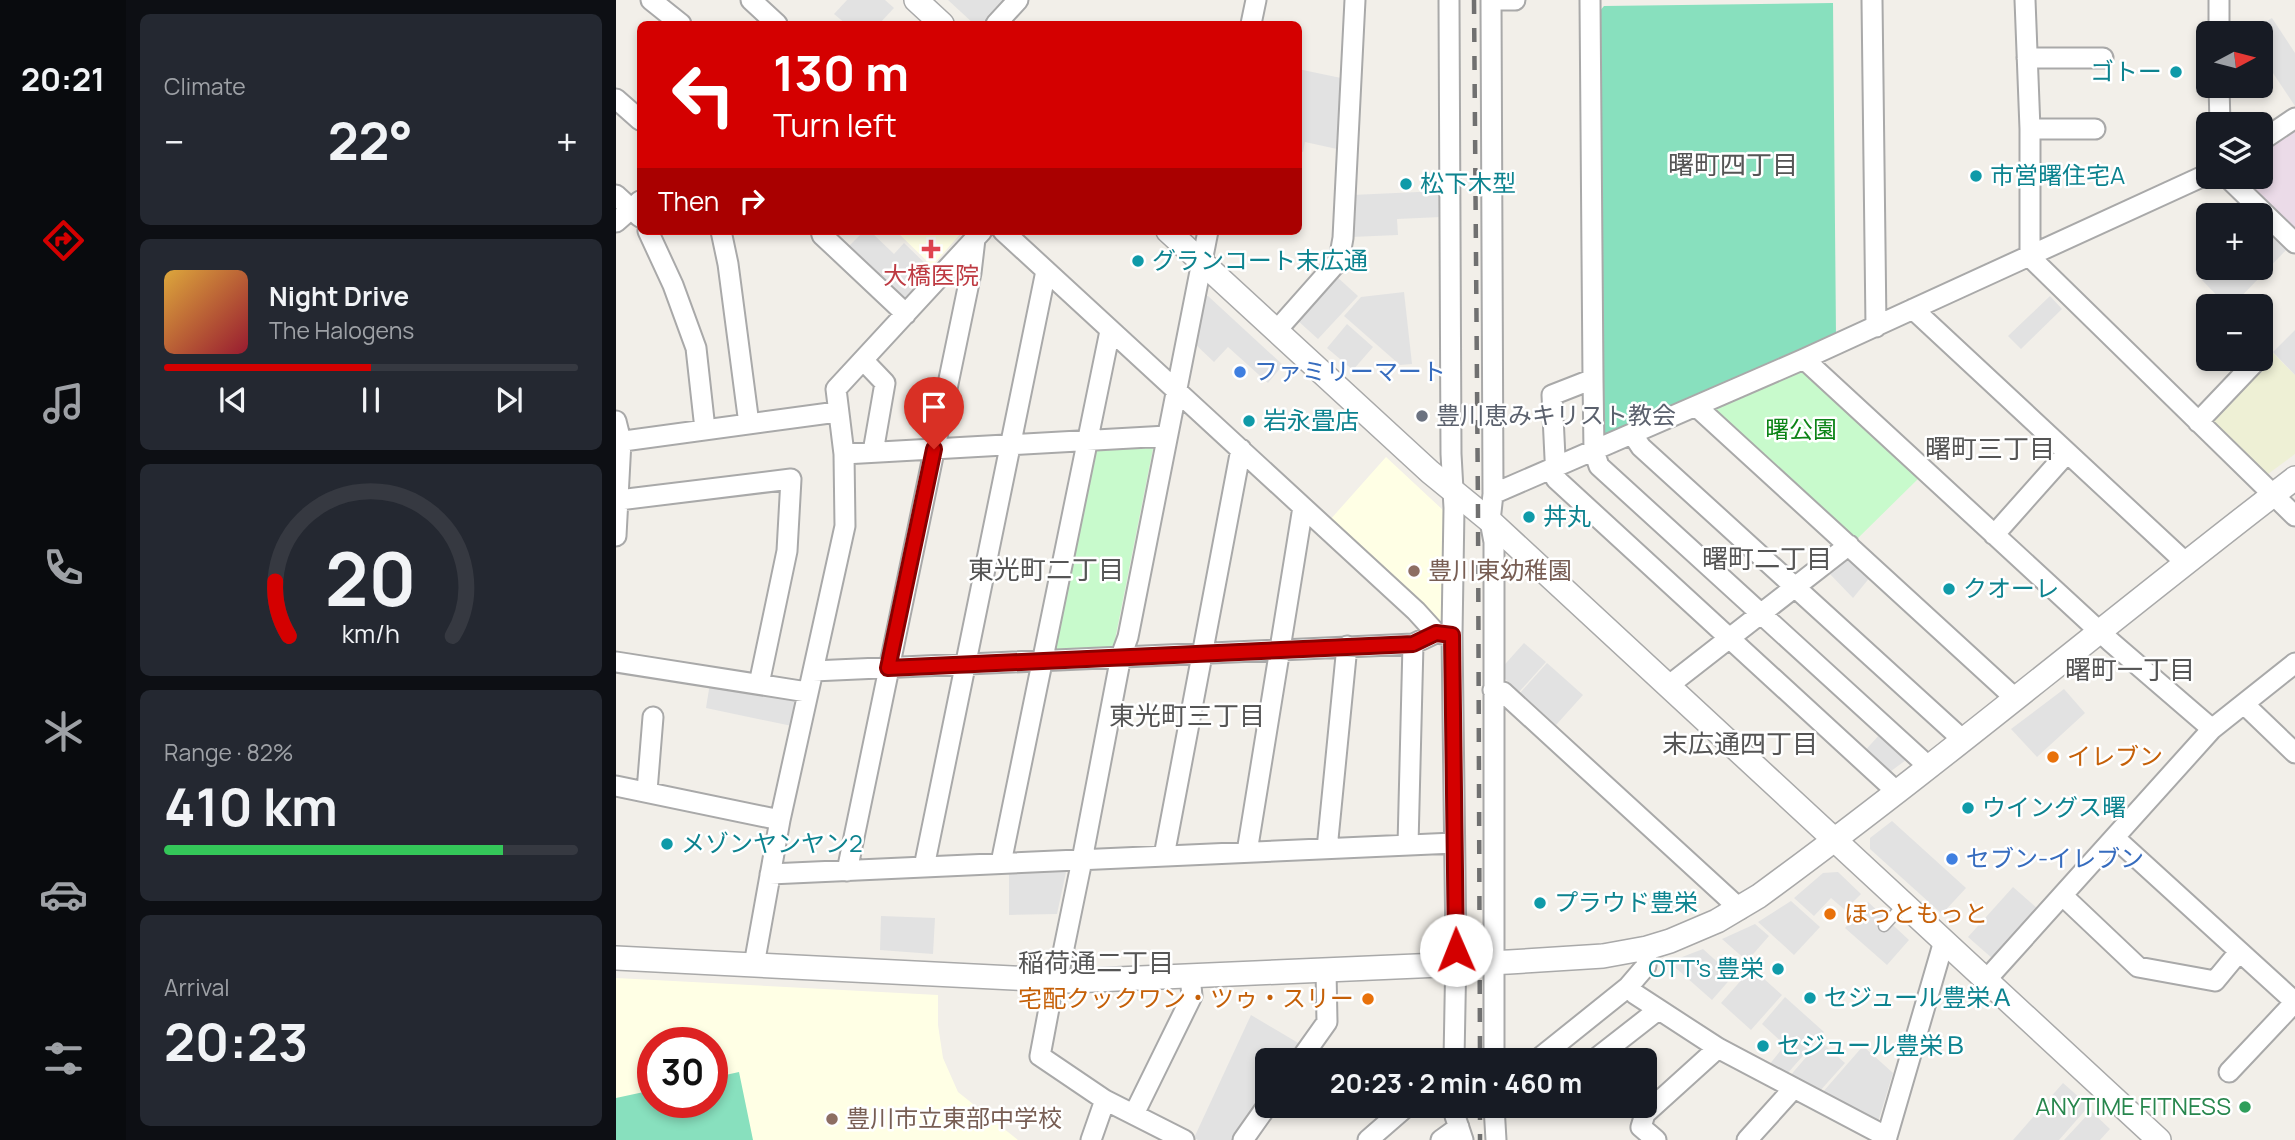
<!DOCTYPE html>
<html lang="en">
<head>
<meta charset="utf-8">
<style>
  :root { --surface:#171b24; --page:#242831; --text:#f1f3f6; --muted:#9ea1a6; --line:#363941; --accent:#d40000 }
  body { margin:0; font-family:Manrope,"Noto Sans JP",sans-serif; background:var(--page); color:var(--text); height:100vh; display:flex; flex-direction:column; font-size:26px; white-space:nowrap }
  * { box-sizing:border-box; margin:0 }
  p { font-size:23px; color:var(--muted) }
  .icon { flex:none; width:38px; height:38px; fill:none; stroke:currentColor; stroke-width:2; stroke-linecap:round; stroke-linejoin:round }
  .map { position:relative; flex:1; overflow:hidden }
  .sheet { display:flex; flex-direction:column; gap:14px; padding:14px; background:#0d0f14; width:490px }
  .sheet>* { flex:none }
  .guide { position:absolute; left:21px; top:21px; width:665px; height:214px; border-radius:10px; box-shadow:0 4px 10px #0003; background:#d40000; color:#fff; overflow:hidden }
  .needle { width:46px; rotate:83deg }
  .tools { position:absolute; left:1580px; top:21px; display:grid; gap:14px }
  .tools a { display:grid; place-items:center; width:77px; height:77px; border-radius:10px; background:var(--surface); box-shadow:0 4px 10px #0003; font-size:35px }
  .speed { position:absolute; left:21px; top:1027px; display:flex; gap:14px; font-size:35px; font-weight:700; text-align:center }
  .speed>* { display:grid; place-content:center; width:91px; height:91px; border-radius:50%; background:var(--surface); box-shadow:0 4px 10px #0003; line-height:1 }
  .speed .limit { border:10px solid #d22; background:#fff; color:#111 }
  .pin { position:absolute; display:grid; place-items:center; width:60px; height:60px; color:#fff; margin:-72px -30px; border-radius:50% 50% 50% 0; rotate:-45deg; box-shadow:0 0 7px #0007 }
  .pin .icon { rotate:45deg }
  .me { position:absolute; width:77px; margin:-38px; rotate:359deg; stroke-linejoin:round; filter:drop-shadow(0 0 5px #0008) }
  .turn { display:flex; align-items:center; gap:24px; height:147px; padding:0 21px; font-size:32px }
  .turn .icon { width:91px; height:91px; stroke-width:2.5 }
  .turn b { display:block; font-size:49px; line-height:60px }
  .then { display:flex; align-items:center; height:66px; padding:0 21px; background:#0003; gap:14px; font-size:26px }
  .big { font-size:52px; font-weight:700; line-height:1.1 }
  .sheet .tile { flex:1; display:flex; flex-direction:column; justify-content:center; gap:10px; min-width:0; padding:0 24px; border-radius:10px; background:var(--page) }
  .sheet .dial { align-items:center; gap:0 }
  .dial svg { height:182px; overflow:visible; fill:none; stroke:var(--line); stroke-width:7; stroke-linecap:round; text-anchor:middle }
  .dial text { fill:var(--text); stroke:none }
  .song { display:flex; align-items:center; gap:21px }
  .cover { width:84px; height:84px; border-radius:10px; background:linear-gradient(135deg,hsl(40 70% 55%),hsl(350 70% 35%)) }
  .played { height:7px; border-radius:4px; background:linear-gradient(90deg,var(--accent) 50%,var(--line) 50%) }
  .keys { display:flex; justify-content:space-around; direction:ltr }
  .heat { display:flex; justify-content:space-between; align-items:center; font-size:38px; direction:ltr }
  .charge { height:10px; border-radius:5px; background:linear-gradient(90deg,#34c759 82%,var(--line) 0) }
  .trip { position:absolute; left:639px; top:1048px; width:402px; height:70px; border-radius:10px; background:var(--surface); box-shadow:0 4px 10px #0003; font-weight:700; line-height:70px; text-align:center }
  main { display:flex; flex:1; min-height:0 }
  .tabs { display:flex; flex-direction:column; width:126px; justify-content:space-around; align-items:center; background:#090b0e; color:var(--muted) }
  .tabs .icon { width:49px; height:49px }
  .tabs .selected { color:var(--accent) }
  .tabs b { font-size:32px; color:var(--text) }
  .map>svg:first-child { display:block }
</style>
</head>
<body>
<main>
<nav class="tabs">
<b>20:21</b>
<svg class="icon selected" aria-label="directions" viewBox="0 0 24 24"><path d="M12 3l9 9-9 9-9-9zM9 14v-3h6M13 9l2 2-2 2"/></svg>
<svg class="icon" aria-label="music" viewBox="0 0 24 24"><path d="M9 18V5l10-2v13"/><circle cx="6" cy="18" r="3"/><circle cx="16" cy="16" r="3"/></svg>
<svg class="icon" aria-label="phone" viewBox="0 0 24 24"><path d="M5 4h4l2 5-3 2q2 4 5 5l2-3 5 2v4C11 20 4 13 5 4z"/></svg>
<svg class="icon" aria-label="climate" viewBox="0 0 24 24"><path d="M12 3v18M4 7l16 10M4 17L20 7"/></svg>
<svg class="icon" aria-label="car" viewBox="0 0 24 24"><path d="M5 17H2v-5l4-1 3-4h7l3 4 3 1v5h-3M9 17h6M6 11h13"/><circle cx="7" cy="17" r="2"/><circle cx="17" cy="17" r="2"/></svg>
<svg class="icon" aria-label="filters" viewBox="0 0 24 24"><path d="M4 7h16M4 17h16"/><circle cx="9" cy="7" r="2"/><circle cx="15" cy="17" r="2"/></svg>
</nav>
<section class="sheet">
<div class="tile"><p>Climate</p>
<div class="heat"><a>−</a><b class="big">22°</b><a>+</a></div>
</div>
<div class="tile">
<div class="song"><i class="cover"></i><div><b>Night Drive</b><p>The Halogens</p></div></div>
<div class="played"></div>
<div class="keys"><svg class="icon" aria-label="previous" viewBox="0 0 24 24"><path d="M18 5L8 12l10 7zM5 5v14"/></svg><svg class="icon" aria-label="pause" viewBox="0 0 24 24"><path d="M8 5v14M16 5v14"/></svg><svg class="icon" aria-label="next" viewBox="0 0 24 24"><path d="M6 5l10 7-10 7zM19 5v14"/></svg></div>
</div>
<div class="tile dial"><svg viewBox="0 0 100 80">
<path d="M14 69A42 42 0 1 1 86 69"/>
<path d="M14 69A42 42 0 0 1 8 45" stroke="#d40000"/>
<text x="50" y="56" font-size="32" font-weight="700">20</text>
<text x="50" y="72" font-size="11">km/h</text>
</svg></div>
<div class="tile"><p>Range · 82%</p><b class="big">410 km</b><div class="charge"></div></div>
<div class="tile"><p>Arrival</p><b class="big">20:23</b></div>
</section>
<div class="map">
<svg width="1679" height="1140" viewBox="0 0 1679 1140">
  <rect width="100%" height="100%" fill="#f2efe9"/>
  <!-- industrial -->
  <path fill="#ebdbe8" d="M1679,126V234L1619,177H1645V150Z"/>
  <!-- education -->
  <path fill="#ffffe5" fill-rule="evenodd" d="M280,231H347L316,266Z
    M770,457L828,511L830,621L824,622L713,521Z
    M0,978L322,995V1025L327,1058L342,1092L402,1140H0ZM37,1043H96V1102H37Z"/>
  <!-- farmland -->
  <path fill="#eef0d5" d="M1657,353L1679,375V454L1652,474H1645L1590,421Z"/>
  <!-- park -->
  <path fill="#c8facc" d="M1181,369L1189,370L1305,476L1239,541L1097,413V407Z
    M533,443L537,449L498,645L492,651L438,654L434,649L479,447Z"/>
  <!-- pitch -->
  <path fill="#88e0be" d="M1217,3L1220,336L992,440L987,436L983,12L988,6Z
    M123,1072L137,1140H0V1098L37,1090V1102H96V1078Z"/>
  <!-- parking -->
  <path fill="#e2e2e2" d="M231,0H269L278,8L263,24H230L218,14Z
    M332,0H389L366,24H358Z
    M1656,18L1679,53V106L1645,55V33H1632Z
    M682,69L725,78L721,149L689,142L687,152L683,151Z
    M824,191L825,217L781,219L782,235L735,237L736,195Z
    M1645,222L1672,248L1616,306H1611L1586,280L1599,268H1645Z
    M248,231H254L278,254L288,243L316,270L288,299L233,246Z
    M720,276L742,296L702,339L681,320Z
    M788,292L796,364L784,365L728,316L745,297Z
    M589,296H592L667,365L652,383L612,347L598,362L579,344Z
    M1434,296L1446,309L1405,349L1392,336Z
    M731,324L757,347L737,370L711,348Z
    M1679,330V375L1657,352Z
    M1234,557L1255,576L1237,598L1212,572L1229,558Z
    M908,643L930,662L903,692L882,672Z
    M931,663L967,695L940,725L904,693Z
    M94,683L181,700L176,726L90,708Z
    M1448,689L1469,713L1421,757L1395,729Z
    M1266,732L1289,753L1290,760L1271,774L1244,756Z
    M1276,821L1350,888L1326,914L1254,849V838Z
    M445,869L450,872L441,914L393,915V871Z
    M1222,872L1245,894L1229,910L1215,898L1198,916L1178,898L1207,873Z
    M1397,887L1422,909L1377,959L1352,937Z
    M1175,901L1204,927L1178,955L1142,922Z
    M1252,902L1293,940L1271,965L1229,928Z
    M265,916L319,918L317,954L264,950Z
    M1139,924L1153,936L1131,961L1106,939Z
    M1087,949L1117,976L1096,1000L1053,962Z
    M1136,968L1166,995L1135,1030L1105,1003Z
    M1169,997L1208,1032L1170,1075L1153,1065L1169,1045L1146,1024Z
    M635,1015L684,1044L673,1060H651V1092L618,1140H582L578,1138Z
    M1204,1041L1229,1063L1203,1092L1173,1077Z
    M1247,1046L1277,1073L1262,1122L1206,1093Z
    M1447,1083L1473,1106L1443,1140H1397Z
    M1475,1111L1494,1129L1484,1140H1448Z"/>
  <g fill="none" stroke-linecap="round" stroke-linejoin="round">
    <!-- service casing -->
    <g stroke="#a9a9a9" stroke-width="13">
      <path id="service" d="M1268,926L1288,904"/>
    </g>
    <!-- minor casing -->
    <g stroke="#a9a9a9" stroke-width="23">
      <path id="minor" d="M35,0L65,24
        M135,0L161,24
        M833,0L835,454L838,508L836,635L840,950L838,1060
        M875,0L877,494L874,521L878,542V1060
        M882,0H899
        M974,0L977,379L978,451L983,466L1312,766
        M1256,0L1260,327
        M1409,0L1414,129V257L1679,516
        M1603,0V33
        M380,24L402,0
        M635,24L640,0
        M1411,58H1487
        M1603,86L1604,124
        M0,99L24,120
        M1414,129H1479
        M1645,141L1679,118
        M1611,177L1679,243
        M0,195L24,217
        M0,222L24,201
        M32,231L57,285L80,348L89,429
        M105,231L112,264L133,424
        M205,231L206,235L290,314
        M387,231L800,611L820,633
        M1297,309L1569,562
        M660,331L723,260L727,238L739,0
        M1188,359L1495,642L1596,729
        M247,360L269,383L257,452
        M977,379L936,395L940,479L1280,791
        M1081,407L1400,699
        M0,421L5,441L0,536
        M1582,422L1642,359
        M1017,435L1025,447L1347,740
        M0,442L221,412
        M228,454L551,436
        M877,494L1188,359L1592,174
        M3,500L175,479L171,551L143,684
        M1378,535L1451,453
        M0,662L191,692
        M197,671L797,644L820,633L836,635
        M1052,686L1233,545
        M877,690L887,692L1124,909
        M1628,704L1679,753
        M0,786L164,820
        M31,791L37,717
        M1499,838L1679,1002
        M792,845L797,644
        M711,849L731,646
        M631,852L687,507
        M548,856L625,449
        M385,863L494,331
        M308,867L430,271
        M231,871L355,273L359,239
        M154,874L838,843
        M1447,896L1522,967L1599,981L1623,952
        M1031,948L1030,966L1012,987L1019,994L1102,1048L1271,1137
        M138,965L164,820L229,526L228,454L220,389L366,231
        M1370,980L1596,729L1679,663
        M684,1060L711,1022L710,970
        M921,1060L1012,987
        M978,1060L1042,1010
        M1613,1072L1679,1002
        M839,1106V1116L847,1140
        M878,1106L880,1140
        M518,1114L576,996L574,976
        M475,1140L489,1100
        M568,1140L489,1100L424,1056L434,1003V992L444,967L466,860L505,656L512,637L592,231
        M627,1140L651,1106
        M752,1140L791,1106
        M825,1140L843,1127
        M1040,1140L1025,1127L1029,1114L1102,1048
        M1131,1140L1178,1088
        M1270,1140L1328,941"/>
    </g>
    <!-- tertiary casing -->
    <g stroke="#a9a9a9" stroke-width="26">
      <path id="tertiary" d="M300,0L326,24
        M552,231L814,472L874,521L1543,1140
        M0,958L455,981L893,962L987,956L1031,948L1054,941L1101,921L1143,896C1326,762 1499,616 1679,478"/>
    </g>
    <!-- service -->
    <use href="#service" stroke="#fff" stroke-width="10"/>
    <!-- minor -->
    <use href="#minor" stroke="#fff" stroke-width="19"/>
    <!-- tertiary -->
    <use href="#tertiary" stroke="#fff" stroke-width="23"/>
    <!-- rail -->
    <path stroke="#707070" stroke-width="4.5" stroke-dasharray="14 14" stroke-linecap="butt" d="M858,0L862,511L864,1060
      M864,1106V1140"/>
  </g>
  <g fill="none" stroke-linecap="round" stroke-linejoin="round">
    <!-- route casing -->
    <g stroke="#8a0000" stroke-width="18">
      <path id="route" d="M318,449L272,668L797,644L820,633L836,635L840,950"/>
    </g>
    <!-- route -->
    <use href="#route" stroke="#d40000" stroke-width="12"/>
  </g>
  <!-- markers -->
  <g fill="#0f9aa8" stroke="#fff" stroke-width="2.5">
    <circle cx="1560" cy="72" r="7"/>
    <circle cx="1360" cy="176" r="7"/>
    <circle cx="790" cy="184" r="7"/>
    <circle cx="522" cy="261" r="7"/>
    <circle cx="633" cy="421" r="7"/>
    <circle cx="913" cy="517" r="7"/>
    <circle cx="1333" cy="589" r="7"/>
    <circle cx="1352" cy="808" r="7"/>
    <circle cx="51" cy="844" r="7"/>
    <circle cx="924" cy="903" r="7"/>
    <circle cx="1162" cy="969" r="7"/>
    <circle cx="1194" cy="998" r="7"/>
    <circle cx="1147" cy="1046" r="7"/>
  </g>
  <path fill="#e0444e" stroke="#fff" stroke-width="2.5" d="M311.5 238.5h7v7h7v7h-7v7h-7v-7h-7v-7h7z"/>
  <g fill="#3f7fe0" stroke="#fff" stroke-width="2.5">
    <circle cx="624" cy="372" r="7"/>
    <circle cx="1336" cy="859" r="7"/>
  </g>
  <circle fill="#6b7280" stroke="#fff" stroke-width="2.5" cx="806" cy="416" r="7"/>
  <g fill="#8d6e63" stroke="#fff" stroke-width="2.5">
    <circle cx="798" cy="571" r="7"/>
    <circle cx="216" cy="1119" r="7"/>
  </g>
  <g fill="#e8710a" stroke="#fff" stroke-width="2.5">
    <circle cx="1437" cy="757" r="7"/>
    <circle cx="1214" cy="914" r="7"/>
    <circle cx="752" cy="999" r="7"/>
  </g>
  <circle fill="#2e9e5b" stroke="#fff" stroke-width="2.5" cx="1629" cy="1107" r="7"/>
  <g text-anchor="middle" stroke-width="5" stroke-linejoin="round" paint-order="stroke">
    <!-- culture labels -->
    <g font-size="24" fill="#0d838f" stroke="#fff" text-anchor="start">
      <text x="1546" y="80" text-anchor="end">ゴトー</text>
      <text x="1374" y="184">市営曙住宅A</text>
      <text x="804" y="192">松下木型</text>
      <text x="536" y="269">グランコート末広通</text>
      <text x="647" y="429">岩永畳店</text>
      <text x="927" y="525">丼丸</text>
      <text x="1347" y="597">クオーレ</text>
      <text x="1366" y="816">ウイングス曙</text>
      <text x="65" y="852">メゾンヤンヤン2</text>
      <text x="938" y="911">プラウド豊栄</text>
      <text x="1148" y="977" text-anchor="end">OTT's 豊栄</text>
      <text x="1208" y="1006">セジュール豊栄Ａ</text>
      <text x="1161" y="1054">セジュール豊栄Ｂ</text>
    </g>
    <!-- health labels -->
    <g font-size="24" fill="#be3a42" stroke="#fff">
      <text x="315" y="284">大橋医院</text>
    </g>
    <!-- shop labels -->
    <g font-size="24" fill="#366cbe" stroke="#fff" text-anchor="start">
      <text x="638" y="380">ファミリーマート</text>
      <text x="1350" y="867">セブン-イレブン</text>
    </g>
    <!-- worship labels -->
    <g font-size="24" fill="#5b616d" stroke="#fff" text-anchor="start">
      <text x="820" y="424">豊川恵みキリスト教会</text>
    </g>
    <!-- park labels -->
    <g font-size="24" fill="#0c8416" stroke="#fff">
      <text x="1185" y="438">曙公園</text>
    </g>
    <!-- education labels -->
    <g font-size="24" fill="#785e54" stroke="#fff" text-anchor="start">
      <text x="812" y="579">豊川東幼稚園</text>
      <text x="230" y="1127">豊川市立東部中学校</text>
    </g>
    <!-- food labels -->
    <g font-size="24" fill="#c56008" stroke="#fff" text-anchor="start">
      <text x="1451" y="765">イレブン</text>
      <text x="1228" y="922">ほっともっと</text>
      <text x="738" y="1007" text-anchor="end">宅配クックワン・ツゥ・スリー</text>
    </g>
    <!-- leisure labels -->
    <g font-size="24" fill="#27864d" stroke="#fff" text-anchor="end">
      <text x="1615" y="1115">ANYTIME FITNESS</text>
    </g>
    <!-- neighbourhood labels -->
    <g font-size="26" fill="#555" stroke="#fff">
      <text x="1117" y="174">曙町四丁目</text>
      <text x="1374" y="458">曙町三丁目</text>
      <text x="1151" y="568">曙町二丁目</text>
      <text x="430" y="579">東光町二丁目</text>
      <text x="1514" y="679">曙町一丁目</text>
      <text x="571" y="725">東光町三丁目</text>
      <text x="1124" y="753">末広通四丁目</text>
      <text x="480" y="972">稲荷通二丁目</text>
    </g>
  </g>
</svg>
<div class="tools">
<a><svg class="needle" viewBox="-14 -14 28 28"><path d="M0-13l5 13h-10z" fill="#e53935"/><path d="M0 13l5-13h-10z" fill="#9ea1a6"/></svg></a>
<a><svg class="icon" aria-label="layers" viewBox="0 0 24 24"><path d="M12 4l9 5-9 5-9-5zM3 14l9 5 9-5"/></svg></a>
<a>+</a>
<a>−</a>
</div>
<div class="speed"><div class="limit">30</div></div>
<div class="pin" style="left:318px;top:449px;background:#d93025"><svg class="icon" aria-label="arrive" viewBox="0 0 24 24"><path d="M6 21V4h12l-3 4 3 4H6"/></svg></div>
<svg class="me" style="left:840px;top:950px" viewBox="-20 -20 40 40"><circle r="19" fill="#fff"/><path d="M0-13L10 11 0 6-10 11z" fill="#d40000"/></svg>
<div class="trip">20:23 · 2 min · 460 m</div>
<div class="guide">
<div class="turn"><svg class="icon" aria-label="left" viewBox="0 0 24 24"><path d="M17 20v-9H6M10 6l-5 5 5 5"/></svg><div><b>130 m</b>Turn left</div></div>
<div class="then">Then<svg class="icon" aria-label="right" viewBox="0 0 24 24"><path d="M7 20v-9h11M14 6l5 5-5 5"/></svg></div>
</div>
</div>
</main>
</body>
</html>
